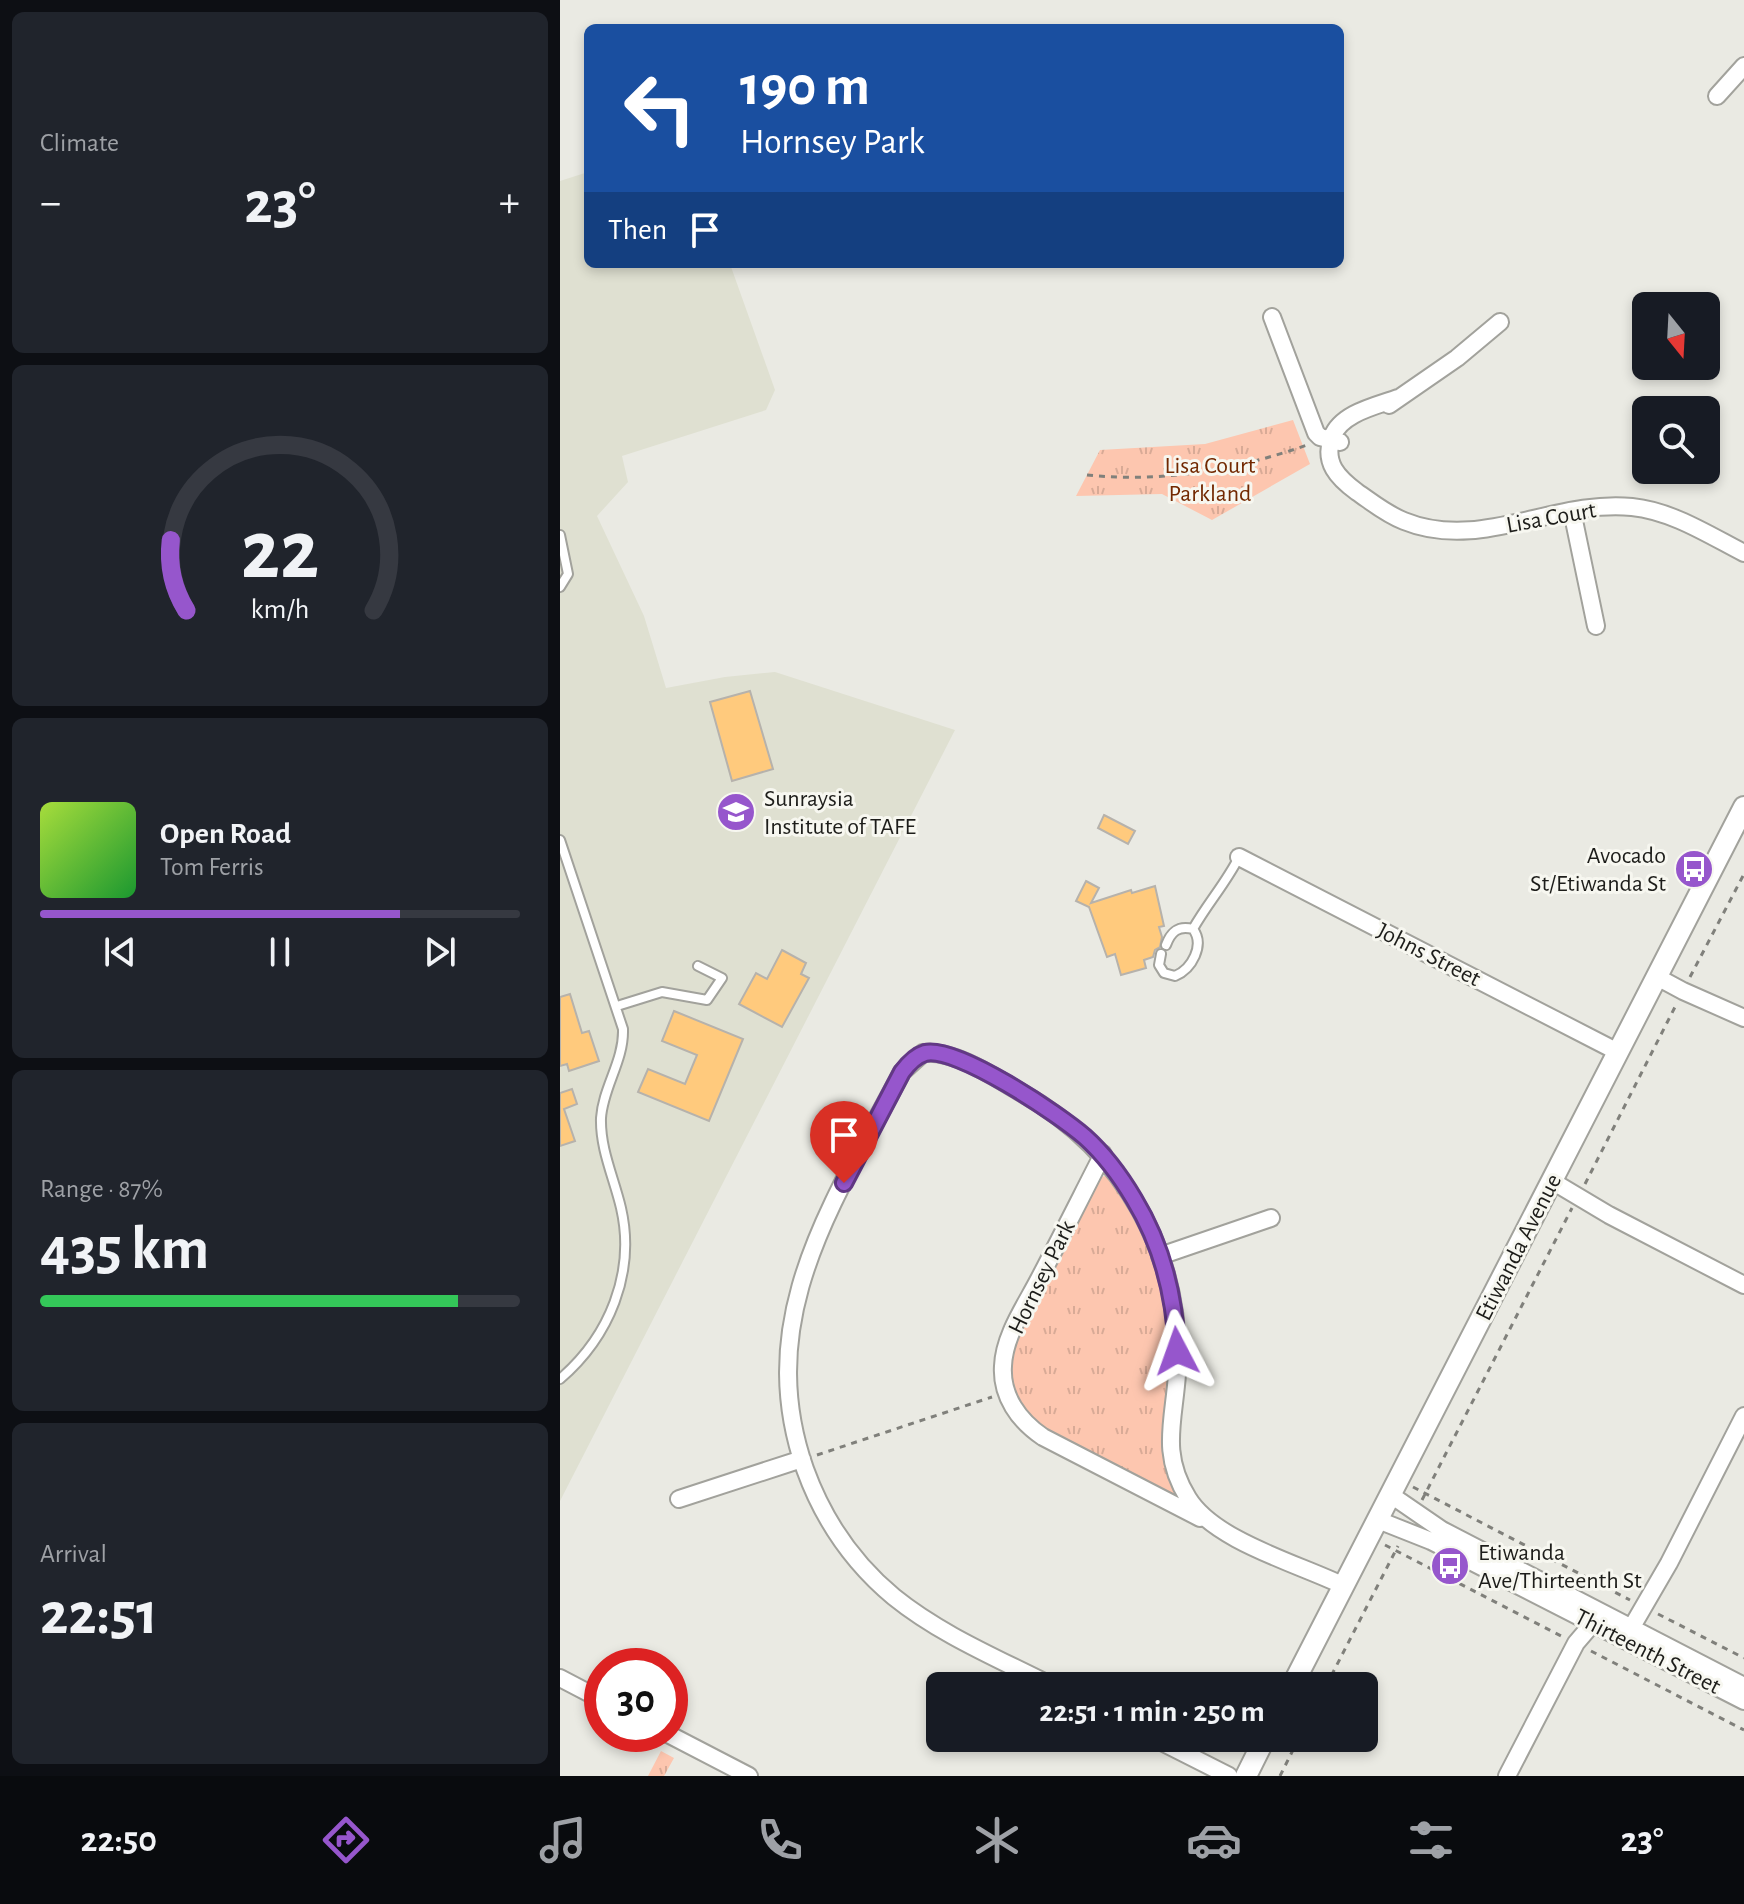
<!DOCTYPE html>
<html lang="en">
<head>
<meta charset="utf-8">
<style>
  :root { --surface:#171b24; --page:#20242c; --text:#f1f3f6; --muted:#9ea1a6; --line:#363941; --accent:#9656cc }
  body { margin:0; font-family:"Alegreya Sans",sans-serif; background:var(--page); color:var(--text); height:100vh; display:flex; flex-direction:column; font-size:30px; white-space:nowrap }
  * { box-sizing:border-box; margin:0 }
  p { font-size:26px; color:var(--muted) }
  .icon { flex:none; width:44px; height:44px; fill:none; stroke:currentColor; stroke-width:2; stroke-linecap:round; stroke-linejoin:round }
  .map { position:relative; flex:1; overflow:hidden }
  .panel { display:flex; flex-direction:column; gap:12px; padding:12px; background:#0d0f14; width:560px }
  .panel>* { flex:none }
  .banner { position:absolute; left:24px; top:24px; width:760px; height:244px; border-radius:12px; box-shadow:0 4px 12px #0003; background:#1a4fa0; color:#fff; overflow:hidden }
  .needle { width:52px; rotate:162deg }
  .fabs { position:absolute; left:1072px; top:292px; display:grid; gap:16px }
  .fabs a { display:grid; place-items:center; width:88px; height:88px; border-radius:12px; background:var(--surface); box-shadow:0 4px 12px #0003; font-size:40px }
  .speed { position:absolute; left:24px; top:1648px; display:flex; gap:16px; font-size:40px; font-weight:700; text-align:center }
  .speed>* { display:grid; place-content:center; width:104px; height:104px; border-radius:50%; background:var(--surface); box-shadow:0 4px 12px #0003; line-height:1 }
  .speed .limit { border:12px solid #d22; background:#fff; color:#111 }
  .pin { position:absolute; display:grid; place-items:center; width:68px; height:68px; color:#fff; margin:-82px -34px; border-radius:50% 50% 50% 0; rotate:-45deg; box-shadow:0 0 8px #0007 }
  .pin .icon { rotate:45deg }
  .me { position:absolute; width:88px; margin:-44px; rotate:356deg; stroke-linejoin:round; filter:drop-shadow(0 0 6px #0008) }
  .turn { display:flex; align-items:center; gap:28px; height:168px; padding:0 24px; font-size:36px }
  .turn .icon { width:104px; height:104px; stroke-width:2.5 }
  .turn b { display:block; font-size:56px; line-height:68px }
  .then { display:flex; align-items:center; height:76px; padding:0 24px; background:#0003; gap:16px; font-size:30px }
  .big { font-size:60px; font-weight:600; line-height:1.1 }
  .panel .widget { flex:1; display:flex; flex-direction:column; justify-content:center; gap:12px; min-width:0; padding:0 28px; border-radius:12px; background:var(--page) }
  .panel .dial { align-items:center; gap:0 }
  .dial svg { height:208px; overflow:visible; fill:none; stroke:var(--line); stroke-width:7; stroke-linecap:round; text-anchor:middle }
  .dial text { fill:var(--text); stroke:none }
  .song { display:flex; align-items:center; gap:24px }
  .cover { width:96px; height:96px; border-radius:12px; background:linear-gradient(135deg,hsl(80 70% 55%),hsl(130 70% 35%)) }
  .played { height:8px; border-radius:4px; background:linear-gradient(90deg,var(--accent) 75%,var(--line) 75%) }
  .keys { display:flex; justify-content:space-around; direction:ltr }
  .heat { display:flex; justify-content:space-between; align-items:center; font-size:44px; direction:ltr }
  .charge { height:12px; border-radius:6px; background:linear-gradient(90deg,#34c759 87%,var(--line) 0) }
  .trip { position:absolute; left:366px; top:1672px; width:452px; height:80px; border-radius:12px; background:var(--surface); box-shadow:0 4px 12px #0003; font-weight:600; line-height:80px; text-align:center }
  .menu { display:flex; height:128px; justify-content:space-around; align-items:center; background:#090b0e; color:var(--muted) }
  .menu .icon { width:56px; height:56px }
  .menu .current { color:var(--accent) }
  .menu b { font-size:36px; color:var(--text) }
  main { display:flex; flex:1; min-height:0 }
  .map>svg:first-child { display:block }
</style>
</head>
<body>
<main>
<section class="panel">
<div class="widget"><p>Climate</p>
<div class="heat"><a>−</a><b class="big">23°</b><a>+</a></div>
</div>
<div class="widget dial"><svg viewBox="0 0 100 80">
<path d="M14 69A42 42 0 1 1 86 69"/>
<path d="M14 69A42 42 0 0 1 8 42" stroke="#9656cc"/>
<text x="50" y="56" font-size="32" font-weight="700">22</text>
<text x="50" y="72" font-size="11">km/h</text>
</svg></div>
<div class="widget">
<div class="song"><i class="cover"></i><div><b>Open Road</b><p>Tom Ferris</p></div></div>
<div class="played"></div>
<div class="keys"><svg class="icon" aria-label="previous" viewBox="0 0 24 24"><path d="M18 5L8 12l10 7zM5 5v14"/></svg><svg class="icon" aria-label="pause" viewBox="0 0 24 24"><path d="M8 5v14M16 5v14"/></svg><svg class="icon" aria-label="next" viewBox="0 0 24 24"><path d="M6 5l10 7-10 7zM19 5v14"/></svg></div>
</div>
<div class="widget"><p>Range · 87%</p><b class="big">435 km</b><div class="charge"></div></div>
<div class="widget"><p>Arrival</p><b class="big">22:51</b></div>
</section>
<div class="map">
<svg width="1184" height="1776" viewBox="0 0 1184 1776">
  <defs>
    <pattern id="park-tufts" width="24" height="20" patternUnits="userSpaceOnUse" patternTransform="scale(2)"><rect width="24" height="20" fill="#fdc6af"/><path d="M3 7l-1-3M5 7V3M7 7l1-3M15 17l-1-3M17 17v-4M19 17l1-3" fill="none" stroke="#d8aa96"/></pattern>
  </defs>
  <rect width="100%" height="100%" fill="#eaeae3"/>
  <!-- built -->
  <path fill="#dfe0d1" d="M28,172V264H170L215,390L206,410L62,456L68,482L37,516L84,616L106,688L165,677L215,672L395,730L0,1501V181Z"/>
  <!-- park -->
  <path fill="url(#park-tufts)" d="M733,420L750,464L652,520L602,494L516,496L540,450L645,444Z
    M544,1176C556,1179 561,1192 567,1202C598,1248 612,1311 610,1366C610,1390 602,1414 602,1439C603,1457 610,1475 616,1492L613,1495C591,1489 568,1473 547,1462C493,1434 432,1413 457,1340L538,1180Z
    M101,1751L114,1758L104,1776H88Z"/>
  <!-- building -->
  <path fill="#ffca7d" stroke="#b6b2ac" stroke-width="2" d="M190,691L213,769L172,781L150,702Z
    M544,815L575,831L568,844L538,828Z
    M526,881L539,888L531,903L571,890L572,893L595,886L604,926L599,927L602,937L600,947L595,950L593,957L584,960L586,968L561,975L555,954L547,957L529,907L516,901Z
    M222,950L246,963L241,974L249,978L222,1027L179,1004L196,973L207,979Z
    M10,994L22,1033L29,1031L39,1061L9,1071L7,1064L0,1066V997Z
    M114,1011L183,1039L149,1121L78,1092L88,1069L125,1084L137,1055L102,1041Z
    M12,1089L17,1104L4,1109L15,1141L0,1146V1093Z"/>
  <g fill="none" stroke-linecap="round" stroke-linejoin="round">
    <!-- service casing -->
    <g stroke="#a2a29c" stroke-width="12">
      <path id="service" d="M0,535L8,574L0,587
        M0,840L63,1029C64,1061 43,1087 41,1118C40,1149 54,1178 61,1208C76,1273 49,1337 0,1379
        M606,945C611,932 618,925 633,929
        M601,954L599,965L604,973L615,976C632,969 645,945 633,929C647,904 666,883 679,857
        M57,1006L102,992L147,1000L162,978L138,966"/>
    </g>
    <!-- minor casing -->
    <g stroke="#a2a29c" stroke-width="20">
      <path id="minor" d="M1157,96L1184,66
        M712,317L756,433L760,437L780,442
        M838,398C816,406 781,413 772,437C763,463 778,478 797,492C813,503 826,514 844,521C920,552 995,499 1072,507C1112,511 1149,535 1184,553
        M829,405L897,358L940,322
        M1012,511L1036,626
        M679,857L1058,1052
        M1097,977L1123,991L1184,1018
        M543,1154C521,1197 500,1239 478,1281C465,1306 444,1336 443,1366C441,1396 459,1421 483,1437L640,1518
        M992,1181L1049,1215L1184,1285
        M600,1256L711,1218
        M831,1495L882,1530L1184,1686
        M119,1499L242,1459
        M818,1520L871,1541L1184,1701
        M1066,1637L1109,1563L1184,1416
        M0,1678L42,1700
        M492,1686C439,1659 381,1635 334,1597C293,1563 263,1519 245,1469C192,1317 274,1202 342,1072L363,1053C394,1049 436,1078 462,1093C566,1152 622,1255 617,1374C614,1421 600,1453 628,1498C654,1541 739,1564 784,1586
        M108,1734L189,1776
        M594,1738L669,1776
        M947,1776L1016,1643L1040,1615"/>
    </g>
    <!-- tertiary casing -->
    <g stroke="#a2a29c" stroke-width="24">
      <path id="tertiary" d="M732,1686L1184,807
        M686,1776L705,1738"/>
    </g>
    <!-- path -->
    <path stroke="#80807b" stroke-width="3" stroke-dasharray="6 6" stroke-linecap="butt" d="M527,475C602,483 676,470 747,445
      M1130,977L1184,874
      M1025,1184L1116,1005
      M257,1455L432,1397
      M853,1487L1070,1600
      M862,1500L1012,1208
      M825,1545L1003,1637
      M1098,1614L1184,1658
      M1031,1651L1184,1730
      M766,1686L838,1546
      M720,1776L739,1738"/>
    <!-- service -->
    <use href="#service" stroke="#fff" stroke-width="8"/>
    <!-- minor -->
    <use href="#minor" stroke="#fff" stroke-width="16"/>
    <!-- tertiary -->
    <use href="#tertiary" stroke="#fff" stroke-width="20"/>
  </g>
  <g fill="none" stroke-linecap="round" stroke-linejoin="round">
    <!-- route casing -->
    <g stroke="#623885" stroke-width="20">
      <path id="route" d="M284,1183L342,1072C348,1064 355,1056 365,1053C396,1045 500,1115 525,1137C545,1155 561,1177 574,1199C602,1245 615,1298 617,1351"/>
    </g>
    <!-- route -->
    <use href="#route" stroke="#9656cc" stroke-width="14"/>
  </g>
  <!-- icons -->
  <defs>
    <g id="university-disc" transform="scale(2)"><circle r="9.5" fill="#9656cc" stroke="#f7f7f0"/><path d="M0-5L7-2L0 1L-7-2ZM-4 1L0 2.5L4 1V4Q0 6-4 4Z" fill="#fff"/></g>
    <g id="bus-disc" transform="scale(2)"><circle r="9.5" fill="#9656cc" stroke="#f7f7f0"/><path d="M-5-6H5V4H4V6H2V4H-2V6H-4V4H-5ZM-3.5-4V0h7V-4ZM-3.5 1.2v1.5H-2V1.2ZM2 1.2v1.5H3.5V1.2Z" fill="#fff"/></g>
  </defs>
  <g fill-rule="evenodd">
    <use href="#university-disc" x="176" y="812"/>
    <use href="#bus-disc" x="1134" y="869"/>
    <use href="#bus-disc" x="890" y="1566"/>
  </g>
  <g text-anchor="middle" stroke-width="6" stroke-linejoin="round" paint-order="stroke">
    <!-- park labels -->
    <g font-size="24" fill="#722800" stroke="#f7f7f0">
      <text x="650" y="473">Lisa Court<tspan x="650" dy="28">Parkland</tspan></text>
    </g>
    <!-- street labels -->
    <g font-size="24" fill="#1d1d1a" stroke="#f7f7f0">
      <text transform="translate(991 517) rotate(-10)" y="8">Lisa Court</text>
      <text transform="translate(869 954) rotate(27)" y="8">Johns Street</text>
      <text transform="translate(958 1247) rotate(-63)" y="8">Etiwanda Avenue</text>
      <text transform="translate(481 1277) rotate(-64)" y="8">Hornsey Park</text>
      <text transform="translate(1088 1651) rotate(27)" y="8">Thirteenth Street</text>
    </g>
    <!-- poi labels -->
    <g font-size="24" fill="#1d1d1a" stroke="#f7f7f0" text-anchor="start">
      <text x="204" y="806">Sunraysia<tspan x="204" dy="28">Institute of TAFE</tspan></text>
      <text x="1106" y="863" text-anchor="end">Avocado<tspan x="1106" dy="28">St/Etiwanda St</tspan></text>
      <text x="918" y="1560">Etiwanda<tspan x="918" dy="28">Ave/Thirteenth St</tspan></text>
    </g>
  </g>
</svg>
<div class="fabs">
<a><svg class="needle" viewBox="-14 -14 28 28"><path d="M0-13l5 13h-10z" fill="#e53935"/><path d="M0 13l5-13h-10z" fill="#9ea1a6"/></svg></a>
<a><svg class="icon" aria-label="search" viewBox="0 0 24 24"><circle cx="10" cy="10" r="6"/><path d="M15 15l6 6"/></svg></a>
</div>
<div class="speed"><div class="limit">30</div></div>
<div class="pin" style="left:284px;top:1183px;background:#d93025"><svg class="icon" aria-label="arrive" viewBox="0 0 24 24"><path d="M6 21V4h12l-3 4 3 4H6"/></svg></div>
<svg class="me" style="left:617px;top:1351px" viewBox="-20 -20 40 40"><path d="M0-17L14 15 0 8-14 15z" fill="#9656cc" stroke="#fff" stroke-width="4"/></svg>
<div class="trip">22:51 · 1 min · 250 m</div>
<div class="banner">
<div class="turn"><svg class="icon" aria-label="left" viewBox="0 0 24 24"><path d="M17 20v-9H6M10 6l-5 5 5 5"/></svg><div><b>190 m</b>Hornsey Park</div></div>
<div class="then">Then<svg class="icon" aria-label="arrive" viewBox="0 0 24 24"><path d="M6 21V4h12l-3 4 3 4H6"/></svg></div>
</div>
</div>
</main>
<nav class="menu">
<b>22:50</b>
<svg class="icon current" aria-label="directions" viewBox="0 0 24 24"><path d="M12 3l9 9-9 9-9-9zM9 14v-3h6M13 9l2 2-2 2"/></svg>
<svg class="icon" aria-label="music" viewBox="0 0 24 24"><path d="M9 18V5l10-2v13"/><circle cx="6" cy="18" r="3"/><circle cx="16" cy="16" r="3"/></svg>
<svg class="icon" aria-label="phone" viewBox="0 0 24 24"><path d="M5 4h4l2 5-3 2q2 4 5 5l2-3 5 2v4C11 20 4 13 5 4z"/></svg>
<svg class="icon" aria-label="climate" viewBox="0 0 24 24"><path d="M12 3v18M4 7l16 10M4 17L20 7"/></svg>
<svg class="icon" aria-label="car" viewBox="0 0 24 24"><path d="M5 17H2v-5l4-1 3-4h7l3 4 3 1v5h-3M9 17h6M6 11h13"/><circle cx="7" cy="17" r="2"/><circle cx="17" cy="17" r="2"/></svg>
<svg class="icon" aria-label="filters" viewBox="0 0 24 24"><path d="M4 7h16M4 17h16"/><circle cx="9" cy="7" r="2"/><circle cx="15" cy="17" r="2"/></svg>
<b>23°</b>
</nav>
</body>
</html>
